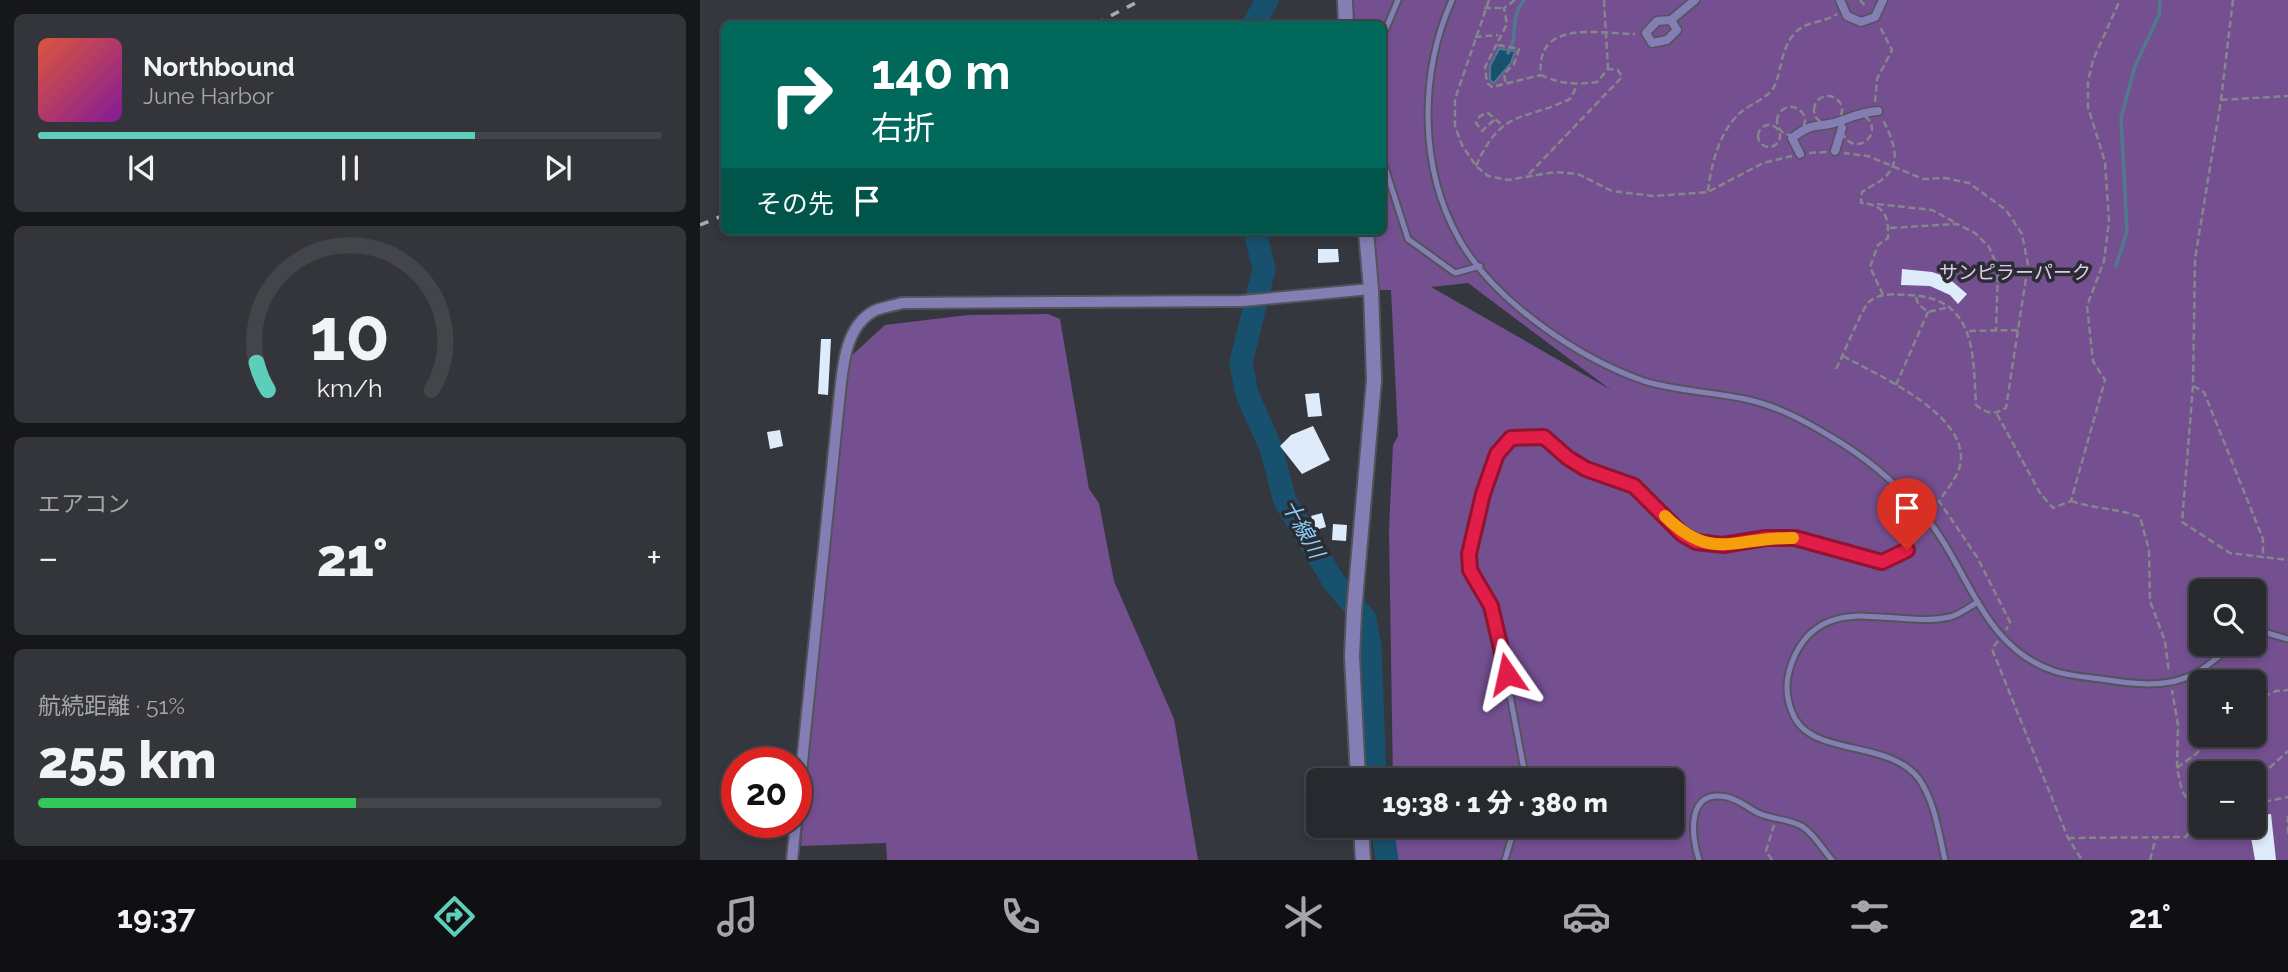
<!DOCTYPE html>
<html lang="ja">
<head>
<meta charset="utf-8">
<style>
  :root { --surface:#28292e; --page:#34353a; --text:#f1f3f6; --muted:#a5a6aa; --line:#44454a; --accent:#5dceb9 }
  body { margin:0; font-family:Raleway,"Noto Sans JP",sans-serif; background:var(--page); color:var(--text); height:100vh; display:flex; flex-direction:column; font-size:26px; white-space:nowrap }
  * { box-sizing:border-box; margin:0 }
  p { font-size:23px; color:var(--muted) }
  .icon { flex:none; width:38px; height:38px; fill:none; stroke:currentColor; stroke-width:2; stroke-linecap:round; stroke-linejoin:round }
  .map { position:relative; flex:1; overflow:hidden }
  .side { display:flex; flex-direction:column; gap:14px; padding:14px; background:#161719; width:700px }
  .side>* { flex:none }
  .top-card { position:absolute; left:21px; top:21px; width:665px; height:214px; border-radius:10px; box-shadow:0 4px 10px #0003,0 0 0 2px var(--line); background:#00695c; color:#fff; overflow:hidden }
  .controls { position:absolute; left:1489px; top:579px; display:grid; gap:14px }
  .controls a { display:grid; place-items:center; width:77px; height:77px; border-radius:10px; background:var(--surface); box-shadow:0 4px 10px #0003,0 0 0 2px var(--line); font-size:35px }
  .speed { position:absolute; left:21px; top:747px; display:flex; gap:14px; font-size:35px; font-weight:700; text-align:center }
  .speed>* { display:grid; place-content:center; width:91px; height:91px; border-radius:50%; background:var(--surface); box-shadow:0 4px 10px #0003,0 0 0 2px var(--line); line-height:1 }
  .speed .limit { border:10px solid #d22; background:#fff; color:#111 }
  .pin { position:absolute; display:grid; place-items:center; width:60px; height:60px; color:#fff; margin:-72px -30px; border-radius:50% 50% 50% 0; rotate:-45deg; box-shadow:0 0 7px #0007 }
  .pin .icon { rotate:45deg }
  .me { position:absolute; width:77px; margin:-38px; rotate:349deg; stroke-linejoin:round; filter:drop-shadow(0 0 5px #0008) }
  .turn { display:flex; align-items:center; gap:24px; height:147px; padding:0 35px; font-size:32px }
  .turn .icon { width:91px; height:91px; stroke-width:2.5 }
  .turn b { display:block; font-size:49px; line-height:60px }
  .then { display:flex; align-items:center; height:66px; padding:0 35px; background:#0003; gap:14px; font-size:26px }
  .big { font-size:52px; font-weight:800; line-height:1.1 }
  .side .widget { flex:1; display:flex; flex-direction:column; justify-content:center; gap:10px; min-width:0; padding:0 24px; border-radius:10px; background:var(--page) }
  .side .dial { align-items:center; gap:0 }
  .dial svg { height:182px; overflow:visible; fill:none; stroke:var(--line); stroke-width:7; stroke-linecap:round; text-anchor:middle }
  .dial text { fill:var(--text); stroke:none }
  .song { display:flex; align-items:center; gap:21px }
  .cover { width:84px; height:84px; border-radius:10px; background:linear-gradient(135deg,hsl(10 70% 55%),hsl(290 70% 35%)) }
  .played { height:7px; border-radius:4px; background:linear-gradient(90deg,var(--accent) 70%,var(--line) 70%) }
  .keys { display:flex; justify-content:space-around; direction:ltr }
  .heat { display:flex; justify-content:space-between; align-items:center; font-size:38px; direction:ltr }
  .charge { height:10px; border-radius:5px; background:linear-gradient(90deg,#34c759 51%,var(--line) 0) }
  .trip { position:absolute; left:606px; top:768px; width:378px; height:70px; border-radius:10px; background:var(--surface); box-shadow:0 4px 10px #0003,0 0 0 2px var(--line); font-weight:800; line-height:70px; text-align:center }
  .tabs { display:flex; height:112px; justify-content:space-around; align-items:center; background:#101012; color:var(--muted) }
  .tabs .icon { width:49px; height:49px }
  .tabs .current { color:var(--accent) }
  .tabs b { font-size:32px; color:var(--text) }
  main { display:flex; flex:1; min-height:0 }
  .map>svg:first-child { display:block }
</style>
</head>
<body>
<main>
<section class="side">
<div class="widget">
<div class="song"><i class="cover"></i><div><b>Northbound</b><p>June Harbor</p></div></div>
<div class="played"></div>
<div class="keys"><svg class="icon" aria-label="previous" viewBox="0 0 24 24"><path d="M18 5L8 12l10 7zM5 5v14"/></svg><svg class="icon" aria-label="pause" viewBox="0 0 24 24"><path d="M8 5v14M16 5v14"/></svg><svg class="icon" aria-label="next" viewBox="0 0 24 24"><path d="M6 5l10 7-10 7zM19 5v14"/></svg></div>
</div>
<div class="widget dial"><svg viewBox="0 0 100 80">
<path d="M14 69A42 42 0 1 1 86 69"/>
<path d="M14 69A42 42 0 0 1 9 57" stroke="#5dceb9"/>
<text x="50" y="56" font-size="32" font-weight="700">10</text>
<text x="50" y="72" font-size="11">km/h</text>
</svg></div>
<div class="widget"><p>エアコン</p>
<div class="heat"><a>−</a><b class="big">21°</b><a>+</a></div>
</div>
<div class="widget"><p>航続距離 · 51%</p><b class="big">255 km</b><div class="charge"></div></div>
</section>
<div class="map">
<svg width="1588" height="860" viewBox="0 0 1588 860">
  <rect width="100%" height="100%" fill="#35373e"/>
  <!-- green -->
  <path fill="#745091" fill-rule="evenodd" d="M653,0H1588V860H694V826H971V780H693L689,530L693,445L698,436L691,290H677L672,231H682V24H655ZM768,283L911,390L731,287ZM1502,592H1554V644H1502ZM1502,682H1554V735H1502ZM1502,774H1554V826H1502Z
    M348,314L360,319L389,489L399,503L414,581L474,719L498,860H187L186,843L101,846L124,543L149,358L185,325L268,315Z"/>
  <!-- water -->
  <path fill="#18516d" stroke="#51798e" stroke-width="2" d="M799,49L815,51L811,63L794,83L790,80V66Z"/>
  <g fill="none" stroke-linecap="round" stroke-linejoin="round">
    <!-- stream -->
    <path stroke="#51798e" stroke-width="3.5" d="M808,53C819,36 809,17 824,0
      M1416,266L1427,231L1421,118L1435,66L1459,15L1460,0"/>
    <!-- river -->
    <path stroke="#18516d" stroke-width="23" d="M554,24L567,0
      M555,231L564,269L541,363L547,394L571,448L585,501L634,582L665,619L670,647L675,780
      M682,826L687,860"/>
  </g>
  <!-- building -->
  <path fill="#deebfa" d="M618,249H638L639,262L618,263Z
    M1202,269L1232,272L1247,277L1267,294L1258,304L1250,295L1230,286L1201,285Z
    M121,339H131L128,395L118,394Z
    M619,393L622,416L608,417L605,394Z
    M613,426L630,460L602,474L580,446L591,435Z
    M80,430L83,446L70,449L67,432Z
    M622,513L626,527L616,530L611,516Z
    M633,524L647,525L646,541L632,540Z
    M1571,814L1576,860H1555L1549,826H1554V816Z"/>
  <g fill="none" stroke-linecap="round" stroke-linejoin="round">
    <!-- service casing -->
    <g stroke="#52545a" stroke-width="9">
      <path id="service" d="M752,0C719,74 719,168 759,239C794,301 878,358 944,381C976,391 1013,392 1045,399C1078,406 1105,421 1133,438C1167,458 1200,487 1225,516C1269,569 1282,647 1354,671C1369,676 1386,677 1401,679C1432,684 1468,689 1496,673C1510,665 1522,653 1535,644
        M682,38L698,0
        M682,158L708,239L755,273L780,266
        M1554,637L1567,633L1588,639
        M826,780L797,627L791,606L770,570L769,554L783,494L797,454L811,438L844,437L868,459L886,469L934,486L982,534L996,542L1023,545L1066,538H1095L1182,562L1207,550L1222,513
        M805,860L815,826
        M999,860C991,836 986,788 1027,797C1039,800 1047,807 1056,812C1071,820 1089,818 1103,827C1116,836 1122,849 1132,860
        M1245,860C1239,834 1235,802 1219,779C1189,738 1108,758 1092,712C1084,692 1086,675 1095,655C1126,590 1197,629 1250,617C1259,615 1269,607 1278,602"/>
    </g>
    <!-- pedestrian casing -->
    <g stroke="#52545a" stroke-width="11">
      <path id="pedestrian" d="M1140,0L1147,16L1161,22L1175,17L1183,0
        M971,20L977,30L967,40L952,43L946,33L957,21L971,20L995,0
        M1135,151L1142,128
        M1100,154L1092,138C1112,123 1112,128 1134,123C1149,118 1161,112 1178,111"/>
    </g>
    <!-- minor casing -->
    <g stroke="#52545a" stroke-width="14">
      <path id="minor" d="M92,860L140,392C143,364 146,326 174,311C182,307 193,306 202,303L542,301L671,289"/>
    </g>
    <!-- tertiary casing -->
    <g stroke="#52545a" stroke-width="18">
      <path id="tertiary" d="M645,0L646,24
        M658,780L652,656L654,612L674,380L671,289L666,231
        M661,826L663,860"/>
    </g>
    <!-- path -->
    <path stroke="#84868b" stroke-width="2.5" stroke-dasharray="7 3.5" stroke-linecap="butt" d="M789,0L755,99V126L762,145L776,166L788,176L808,180L855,172L878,174L912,191L953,196L1008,192L1063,163L1092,156
      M815,0L804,8L807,24L785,67L787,83L792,87L841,75
      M904,0L908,69
      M1160,0L1167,8
      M1533,0L1521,100L1495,259L1493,386L1482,522L1530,553L1588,560
      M784,8H804
      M775,37L798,35
      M798,45L819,49L814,64L804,74L806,85
      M1114 110a14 14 0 1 1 28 0a14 14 0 1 1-28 0Z
      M1521,100L1588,96
      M1175,102L1177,79L1192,50L1179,25
      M1077 121a14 14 0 1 1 28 0a14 14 0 1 1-28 0Z
      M1142 129a15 15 0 1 1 30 0a15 15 0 1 1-30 0Z
      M794,120L782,131L776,123L780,116L788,113L802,125
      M1058 136a11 11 0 1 1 22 0a11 11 0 1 1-22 0Z
      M1109,153L1127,152
      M776,166C802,108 822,122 870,99L877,86
      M829,174L922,77L918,70L908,69L897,82C878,85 859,84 841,75C835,18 900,34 935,34
      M1008,191C1011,164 1020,130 1041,112C1052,103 1069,98 1075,85C1082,68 1081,49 1094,34C1106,20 1122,24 1137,14
      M1177,204L1232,210L1254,222
      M1190,228L1257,224L1275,233L1289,247L1298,268L1296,330
      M1183,295L1170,267L1178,245L1188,238C1189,215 1184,205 1161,203L1162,192C1169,187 1179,183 1185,177C1203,161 1192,138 1183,120
      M1216,297L1218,304L1228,312L1249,307
      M1269,331L1318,330
      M1143,356C1177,375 1276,417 1259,469C1255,480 1246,491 1239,501L1277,557L1310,622L1306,630
      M1136,369C1143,356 1162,308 1169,302C1179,293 1193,294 1206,295C1276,296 1273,352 1276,405C1287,414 1294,415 1306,408L1328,265L1322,234L1306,210L1269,183L1245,178L1223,179L1168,156L1144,153
      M1196,385L1228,312
      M1493,386L1504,392L1563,539V558
      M1297,414L1340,493L1353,508L1371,501L1405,380L1393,361L1387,306L1404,261L1409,221L1405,162L1388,107V82L1393,60L1420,0
      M1371,501C1394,509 1417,508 1440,517L1449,550L1450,601L1465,641L1469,673
      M1298,641L1292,649L1368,838L1382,860
      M1554,701L1576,691L1588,690
      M1477,768L1497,753L1512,735
      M1554,782L1588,751
      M1554,804L1588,797
      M1588,816V835
      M1368,838L1486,837L1492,827L1501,820L1482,791L1477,768L1478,725L1472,690
      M1072,860L1066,851L1074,825
      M1450,860L1456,837"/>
    <!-- service -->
    <use href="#service" stroke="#857eb5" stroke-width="5"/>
    <!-- pedestrian -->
    <use href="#pedestrian" stroke="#857eb5" stroke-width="8"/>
    <!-- minor -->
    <use href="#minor" stroke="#857eb5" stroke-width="10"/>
    <!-- tertiary -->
    <use href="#tertiary" stroke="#857eb5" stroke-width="14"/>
    <!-- rail -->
    <path stroke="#abacb1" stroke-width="3.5" stroke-dasharray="9 9" stroke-linecap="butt" d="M395,24L441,0
      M0,225L24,215"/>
  </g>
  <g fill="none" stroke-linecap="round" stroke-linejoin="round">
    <!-- route casing -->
    <g stroke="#92132f" stroke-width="18">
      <path id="route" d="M807,674L791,606L770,570L769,554L783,494L797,454L811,438L844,437L868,458L886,469L934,486L982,534L996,542L1023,545L1066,538H1095L1182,562L1207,550"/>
    </g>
    <!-- route -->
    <use href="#route" stroke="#e11d48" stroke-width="12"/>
    <!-- slow -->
    <path stroke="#f59e0b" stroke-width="12" d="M965,516C1012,563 1034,537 1093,538"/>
  </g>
  <g text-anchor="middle" stroke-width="7" stroke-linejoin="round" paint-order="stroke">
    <!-- park labels -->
    <g font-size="19" fill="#dec9f2" stroke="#2b2d33">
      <text x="1315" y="279">サンピラーパーク</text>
    </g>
    <!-- water labels -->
    <g font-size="21" font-style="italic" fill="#87cef7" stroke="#2b2d33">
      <text transform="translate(603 529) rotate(61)" y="7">十線川</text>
    </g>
  </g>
</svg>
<div class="controls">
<a><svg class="icon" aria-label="search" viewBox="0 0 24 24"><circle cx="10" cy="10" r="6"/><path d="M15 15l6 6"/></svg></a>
<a>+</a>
<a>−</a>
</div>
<div class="speed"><div class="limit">20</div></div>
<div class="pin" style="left:1207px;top:550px;background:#d93025"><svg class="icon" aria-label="arrive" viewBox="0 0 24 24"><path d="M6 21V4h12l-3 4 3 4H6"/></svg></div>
<svg class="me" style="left:807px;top:674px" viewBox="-20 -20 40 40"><path d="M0-17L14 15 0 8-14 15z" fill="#e11d48" stroke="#fff" stroke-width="4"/></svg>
<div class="trip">19:38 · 1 分 · 380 m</div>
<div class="top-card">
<div class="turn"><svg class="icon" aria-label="right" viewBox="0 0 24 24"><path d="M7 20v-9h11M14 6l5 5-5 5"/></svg><div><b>140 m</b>右折</div></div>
<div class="then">その先<svg class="icon" aria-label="arrive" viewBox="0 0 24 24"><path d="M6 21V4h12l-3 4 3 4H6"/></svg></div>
</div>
</div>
</main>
<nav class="tabs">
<b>19:37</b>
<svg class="icon current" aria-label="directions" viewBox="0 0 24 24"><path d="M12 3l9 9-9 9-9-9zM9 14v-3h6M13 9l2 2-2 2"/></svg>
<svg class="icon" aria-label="music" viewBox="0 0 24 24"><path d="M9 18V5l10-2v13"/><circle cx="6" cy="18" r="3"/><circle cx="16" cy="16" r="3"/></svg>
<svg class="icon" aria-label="phone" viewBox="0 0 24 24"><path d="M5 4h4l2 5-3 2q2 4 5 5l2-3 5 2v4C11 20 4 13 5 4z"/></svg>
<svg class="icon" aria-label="climate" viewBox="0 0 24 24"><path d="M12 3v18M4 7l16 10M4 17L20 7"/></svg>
<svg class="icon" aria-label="car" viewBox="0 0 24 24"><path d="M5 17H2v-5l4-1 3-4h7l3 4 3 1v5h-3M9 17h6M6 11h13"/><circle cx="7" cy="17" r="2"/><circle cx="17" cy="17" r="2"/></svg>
<svg class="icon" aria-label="filters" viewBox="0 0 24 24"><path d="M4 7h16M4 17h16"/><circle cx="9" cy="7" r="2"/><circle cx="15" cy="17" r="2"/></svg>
<b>21°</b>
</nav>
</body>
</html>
